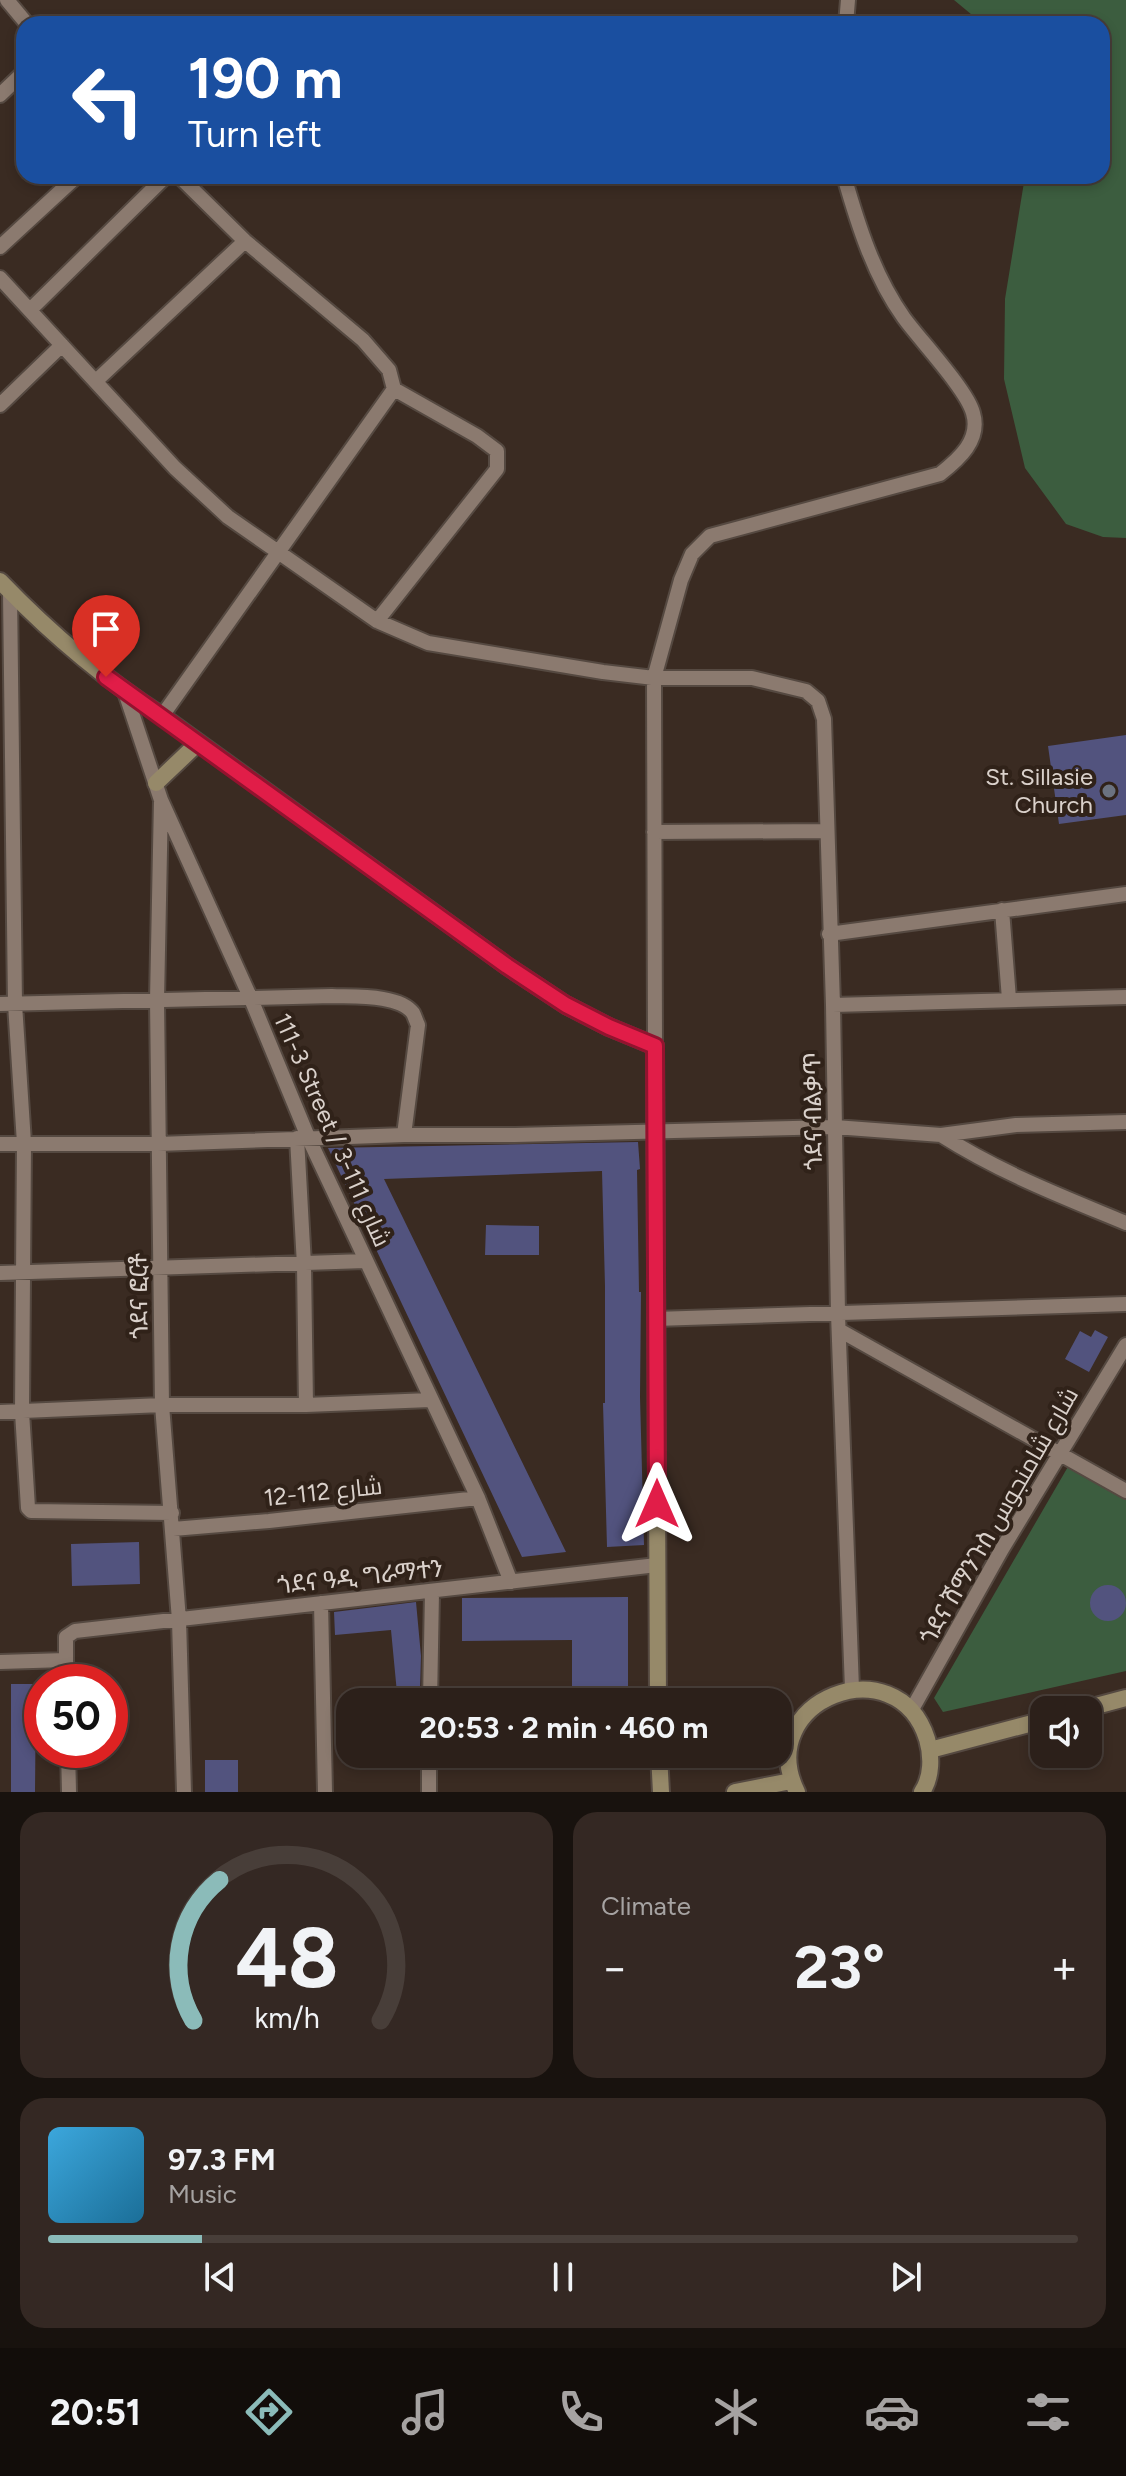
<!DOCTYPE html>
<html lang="en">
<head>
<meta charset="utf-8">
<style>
  :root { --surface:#2c201a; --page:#342823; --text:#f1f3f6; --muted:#a6a3a2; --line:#483e39; --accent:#8bbbb9 }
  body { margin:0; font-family:Figtree,Cairo,"Noto Sans Ethiopic",sans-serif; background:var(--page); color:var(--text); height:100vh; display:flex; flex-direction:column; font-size:30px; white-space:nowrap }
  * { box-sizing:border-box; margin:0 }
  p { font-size:26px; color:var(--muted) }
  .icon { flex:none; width:44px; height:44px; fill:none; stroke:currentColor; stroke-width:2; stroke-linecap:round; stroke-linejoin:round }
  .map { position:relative; height:1792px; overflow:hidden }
  .details { display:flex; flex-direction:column; gap:20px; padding:20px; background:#18120e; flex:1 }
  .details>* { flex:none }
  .hud { position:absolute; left:16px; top:16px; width:1094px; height:168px; border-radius:24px; box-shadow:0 4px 12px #0003,0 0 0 2px var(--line); background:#1a4fa0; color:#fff; overflow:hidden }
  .tools { position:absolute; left:1030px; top:1696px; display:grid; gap:16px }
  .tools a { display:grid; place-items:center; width:72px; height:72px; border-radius:16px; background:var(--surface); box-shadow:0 4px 12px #0003,0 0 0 2px var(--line); font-size:40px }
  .speed { position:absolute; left:24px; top:1664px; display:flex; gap:16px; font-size:40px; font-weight:700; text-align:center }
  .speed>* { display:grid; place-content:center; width:104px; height:104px; border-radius:50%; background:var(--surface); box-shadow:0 4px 12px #0003,0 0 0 2px var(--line); line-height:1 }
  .speed .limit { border:12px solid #d22; background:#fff; color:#111 }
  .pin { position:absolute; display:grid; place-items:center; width:68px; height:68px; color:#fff; margin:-82px -34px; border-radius:50% 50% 50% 0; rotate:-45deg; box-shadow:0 0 8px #0007 }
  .pin .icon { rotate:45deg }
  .me { position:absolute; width:88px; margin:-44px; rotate:0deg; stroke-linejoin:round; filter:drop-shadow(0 0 6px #0008) }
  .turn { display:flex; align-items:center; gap:28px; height:168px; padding:0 40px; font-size:36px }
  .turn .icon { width:104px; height:104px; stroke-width:2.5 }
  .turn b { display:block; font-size:56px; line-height:68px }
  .big { font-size:60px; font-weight:700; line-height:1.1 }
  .details .card { flex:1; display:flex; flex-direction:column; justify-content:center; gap:12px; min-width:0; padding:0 28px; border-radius:24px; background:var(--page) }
  .details .dial { align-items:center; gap:0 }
  .dial svg { height:208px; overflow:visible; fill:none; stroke:var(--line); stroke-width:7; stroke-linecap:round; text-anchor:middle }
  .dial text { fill:var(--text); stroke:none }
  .song { display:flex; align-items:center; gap:24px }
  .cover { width:96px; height:96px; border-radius:12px; background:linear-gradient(135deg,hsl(200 70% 55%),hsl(200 70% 35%)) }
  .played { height:8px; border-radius:4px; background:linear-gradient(90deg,var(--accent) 15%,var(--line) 15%) }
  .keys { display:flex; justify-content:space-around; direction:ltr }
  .heat { display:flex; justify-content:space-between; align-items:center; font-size:44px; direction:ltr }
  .details .tiles { flex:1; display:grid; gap:20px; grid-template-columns:1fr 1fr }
  .card:last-child { grid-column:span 2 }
  .trip { position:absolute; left:336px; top:1688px; width:456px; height:80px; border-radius:24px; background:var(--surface); box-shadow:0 4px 12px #0003,0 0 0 2px var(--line); font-weight:700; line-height:80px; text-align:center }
  .menu { display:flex; height:128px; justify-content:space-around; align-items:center; background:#120d0a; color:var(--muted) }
  .menu .icon { width:56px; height:56px }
  .menu .on { color:var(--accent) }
  .menu b { font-size:36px; color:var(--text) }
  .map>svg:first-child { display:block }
</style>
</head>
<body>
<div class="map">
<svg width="1126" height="1792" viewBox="0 0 1126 1792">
  <rect width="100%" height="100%" fill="#3a2b22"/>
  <!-- green -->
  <path fill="#3c5d3f" d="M954,0H1126V538L1103,537L1066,524L1025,468L1004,379L1005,299L1025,176H1102V24H983Z
    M1069,1465L1126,1499V1671L943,1712L934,1698Z"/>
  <!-- building -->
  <path fill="#52537e" d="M1126,735V815L1059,824L1048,746Z
    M638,1142L640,1169L637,1170L639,1292H641L640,1397L644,1545L607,1547L603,1403H605V1286L602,1171L384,1179L566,1552L522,1557L328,1148Z
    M486,1225L539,1226V1255H485Z
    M1095,1330L1108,1337L1089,1372L1065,1359L1080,1331L1091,1337Z
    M139,1542L140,1584L72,1586L71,1544Z
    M1090 1603a18 18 0 1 1 36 0a18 18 0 1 1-36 0Z
    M628,1597V1702H572V1640L462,1641V1598Z
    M416,1602L421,1656L420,1691L397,1693L391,1630L335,1635L334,1612Z
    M11,1684H36L35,1792H11Z
    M205,1760H238V1792H205Z"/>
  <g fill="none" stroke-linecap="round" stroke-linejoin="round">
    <!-- street casing -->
    <g stroke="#554941" stroke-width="18">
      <path id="street" d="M7,0L27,24
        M846,24L848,0
        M0,95L24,72
        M0,247L77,176
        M0,278L175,468L228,517L377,621L428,643L603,672L654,678H752L806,691L818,701L824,719L833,1005L838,1314L852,1689
        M30,310L166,176
        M96,381L245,241
        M0,405L62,345
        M10,592L15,1004L24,1143L22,1412L28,1508L31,1511L172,1513
        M377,621L497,469V451L477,436L394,389
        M125,692L161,800L251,999L308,1137L478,1498L511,1582
        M162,716L394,389L389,370L363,340L245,241L179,176
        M161,800L157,1000L162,1405L179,1620L184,1792
        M654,832L827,831
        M1002,910L1009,999
        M829,934L1126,894
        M0,1004L332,996C353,997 399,994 413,1013C415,1017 416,1021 418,1025L404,1135
        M833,1005L1126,997
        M655,1046L654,678L681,580L692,554L710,536L940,474C959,459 981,440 973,413C967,390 920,340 904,318C874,276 858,225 844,176
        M941,1135C1001,1173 1061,1196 1126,1223
        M297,1138L304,1265L306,1405
        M0,1144H158L404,1135H515L835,1127L941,1135L1016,1125L1126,1122
        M0,1273L365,1261
        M655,1319L1126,1304
        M839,1330L1126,1491
        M0,1412L162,1405H306L430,1400
        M173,1529L269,1521L478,1498
        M321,1603L325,1792
        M66,1660L67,1682
        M0,1662L66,1660V1637L75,1631L657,1565
        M430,1702L432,1592
        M911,1711L1002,1549L1126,1345
        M68,1750L69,1792
        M429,1792V1754"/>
    </g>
    <!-- secondary casing -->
    <g stroke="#554941" stroke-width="20">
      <path id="secondary" d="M0,581C49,632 103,678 162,716L507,966L566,1005L609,1027L655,1046L658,1702
        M156,783L198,743
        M1081,1710L1126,1698
        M930,1750L1044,1720
        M659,1754L661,1792
        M735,1792L791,1781
        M797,1792C752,1700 897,1644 927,1739C932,1756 932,1777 922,1792"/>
    </g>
    <!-- street -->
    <use href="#street" stroke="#8b7a6f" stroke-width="14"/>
    <!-- secondary -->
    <use href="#secondary" stroke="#968969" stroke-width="16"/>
  </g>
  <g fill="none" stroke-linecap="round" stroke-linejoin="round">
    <!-- route casing -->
    <g stroke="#92132f" stroke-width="20">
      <path id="route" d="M106,677L507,966L566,1005L609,1027L655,1046L657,1504"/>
    </g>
    <!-- route -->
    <use href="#route" stroke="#e11d48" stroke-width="14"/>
  </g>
  <!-- markers -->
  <circle fill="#6b7280" stroke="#302219" stroke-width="3" cx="1109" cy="791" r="8"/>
  <g text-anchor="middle" stroke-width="8" stroke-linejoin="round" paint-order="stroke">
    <!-- poi labels -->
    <g font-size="24" fill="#dad1cb" stroke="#302219" text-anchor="end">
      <text x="1093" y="785">St. Sillasie<tspan x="1093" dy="28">Church</tspan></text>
    </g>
    <!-- street labels -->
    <g font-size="24" fill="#dad1cb" stroke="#302219">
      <text transform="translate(813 1111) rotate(-91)" y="8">ጎደና ብልቃጥ</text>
      <text transform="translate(332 1130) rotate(66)" y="8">111-3 Street / شارع 111-3</text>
      <text transform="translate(139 1296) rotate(-91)" y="8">ጎደና ፎርቶ</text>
      <text transform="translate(323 1492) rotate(-6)" y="8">شارع 112-12</text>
      <text transform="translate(999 1516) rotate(-60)" y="8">ጎደና ሽማንጉስ شارع شامنجوس</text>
      <text transform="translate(360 1577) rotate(-6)" y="8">ጎደና ዓዲ ግራማተን</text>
    </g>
  </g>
</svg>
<div class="tools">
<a><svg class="icon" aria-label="sound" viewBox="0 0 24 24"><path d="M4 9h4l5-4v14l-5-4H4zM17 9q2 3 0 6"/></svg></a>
</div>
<div class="speed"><div class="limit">50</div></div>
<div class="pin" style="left:106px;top:677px;background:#d93025"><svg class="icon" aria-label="arrive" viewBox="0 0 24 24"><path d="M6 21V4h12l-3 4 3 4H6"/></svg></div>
<svg class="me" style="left:657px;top:1504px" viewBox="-20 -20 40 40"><path d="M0-17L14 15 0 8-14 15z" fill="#e11d48" stroke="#fff" stroke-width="4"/></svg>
<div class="trip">20:53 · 2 min · 460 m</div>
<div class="hud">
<div class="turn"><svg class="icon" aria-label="left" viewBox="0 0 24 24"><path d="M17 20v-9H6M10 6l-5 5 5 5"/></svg><div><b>190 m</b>Turn left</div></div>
</div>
</div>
<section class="details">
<div class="tiles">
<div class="card dial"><svg viewBox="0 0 100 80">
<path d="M14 69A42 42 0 1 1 86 69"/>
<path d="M14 69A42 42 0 0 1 24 15" stroke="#8bbbb9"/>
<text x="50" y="56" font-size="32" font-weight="700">48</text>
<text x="50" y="72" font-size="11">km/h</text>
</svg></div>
<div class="card"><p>Climate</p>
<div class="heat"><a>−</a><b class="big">23°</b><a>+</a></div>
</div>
<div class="card">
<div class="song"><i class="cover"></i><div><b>97.3 FM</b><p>Music</p></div></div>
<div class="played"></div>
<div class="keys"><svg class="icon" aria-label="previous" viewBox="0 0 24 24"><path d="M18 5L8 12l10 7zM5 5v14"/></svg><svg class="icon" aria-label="pause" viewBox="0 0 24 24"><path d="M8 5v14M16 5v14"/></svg><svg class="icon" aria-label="next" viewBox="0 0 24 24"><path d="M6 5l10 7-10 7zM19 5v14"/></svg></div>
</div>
</div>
</section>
<nav class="menu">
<b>20:51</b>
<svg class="icon on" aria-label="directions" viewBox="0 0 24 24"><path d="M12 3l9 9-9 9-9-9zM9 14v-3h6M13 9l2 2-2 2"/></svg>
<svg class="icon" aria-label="music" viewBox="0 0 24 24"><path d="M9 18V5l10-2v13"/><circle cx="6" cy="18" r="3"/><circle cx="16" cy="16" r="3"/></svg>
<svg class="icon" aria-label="phone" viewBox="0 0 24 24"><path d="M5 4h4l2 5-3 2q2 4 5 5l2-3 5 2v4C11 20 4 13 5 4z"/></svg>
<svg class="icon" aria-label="climate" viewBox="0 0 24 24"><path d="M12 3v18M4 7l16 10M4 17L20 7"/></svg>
<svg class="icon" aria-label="car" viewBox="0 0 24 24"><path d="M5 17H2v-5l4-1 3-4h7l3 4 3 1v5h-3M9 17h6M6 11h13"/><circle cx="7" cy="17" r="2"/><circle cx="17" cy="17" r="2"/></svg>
<svg class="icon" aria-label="filters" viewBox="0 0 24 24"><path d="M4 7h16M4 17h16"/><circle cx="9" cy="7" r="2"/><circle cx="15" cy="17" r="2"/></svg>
</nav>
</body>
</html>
